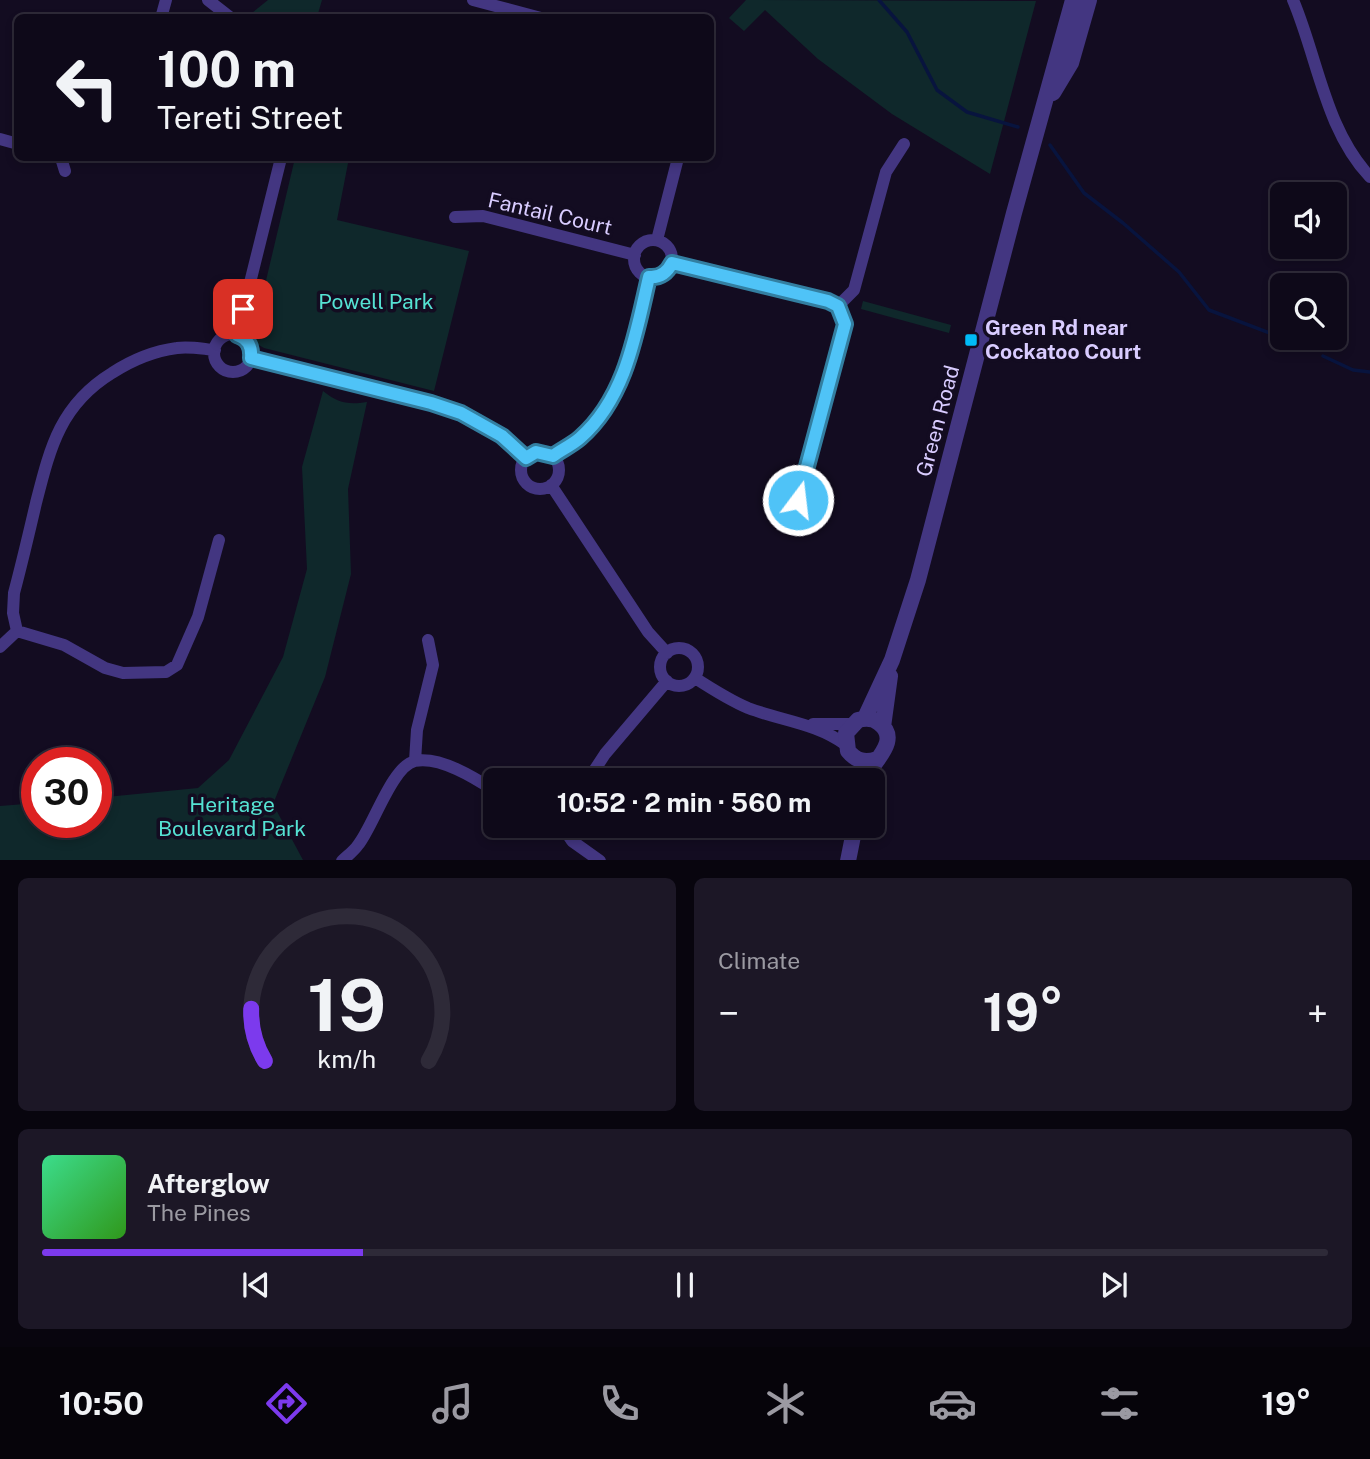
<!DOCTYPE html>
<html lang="en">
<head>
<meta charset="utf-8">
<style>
  :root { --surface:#0e0919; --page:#1c1726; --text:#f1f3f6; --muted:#9b9aa2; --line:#2e2a38; --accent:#7c3aed }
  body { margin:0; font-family:"Public Sans",sans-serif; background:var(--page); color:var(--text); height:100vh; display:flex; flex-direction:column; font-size:26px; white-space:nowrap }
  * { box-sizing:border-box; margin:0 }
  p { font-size:23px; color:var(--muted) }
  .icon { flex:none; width:38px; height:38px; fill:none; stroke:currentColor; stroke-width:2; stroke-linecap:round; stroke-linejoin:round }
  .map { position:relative; height:860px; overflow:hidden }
  .side { display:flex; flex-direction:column; gap:18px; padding:18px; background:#08050e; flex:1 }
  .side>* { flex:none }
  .banner { position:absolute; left:14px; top:14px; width:700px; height:147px; border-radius:10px; box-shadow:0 4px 10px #0003,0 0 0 2px var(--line); background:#0e0919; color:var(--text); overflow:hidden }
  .controls { position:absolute; left:1270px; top:182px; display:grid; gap:14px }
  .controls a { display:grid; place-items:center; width:77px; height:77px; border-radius:10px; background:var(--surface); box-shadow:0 4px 10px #0003,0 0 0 2px var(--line); font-size:35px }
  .speed { position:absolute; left:21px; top:747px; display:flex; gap:14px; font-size:35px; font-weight:700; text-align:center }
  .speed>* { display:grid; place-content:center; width:91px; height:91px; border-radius:50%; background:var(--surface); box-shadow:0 4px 10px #0003,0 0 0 2px var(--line); line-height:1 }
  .speed .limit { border:10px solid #d22; background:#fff; color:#111 }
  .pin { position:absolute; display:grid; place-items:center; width:60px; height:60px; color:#fff; margin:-30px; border-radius:14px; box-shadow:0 4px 10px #0006 }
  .me { position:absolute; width:77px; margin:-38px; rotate:15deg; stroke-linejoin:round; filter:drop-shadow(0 0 5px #0008) }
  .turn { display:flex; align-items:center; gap:24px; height:147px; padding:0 28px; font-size:32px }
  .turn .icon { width:91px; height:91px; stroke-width:2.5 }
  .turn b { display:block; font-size:49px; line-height:60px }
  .big { font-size:52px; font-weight:700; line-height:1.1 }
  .side .widget { flex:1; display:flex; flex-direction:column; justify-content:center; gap:10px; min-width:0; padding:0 24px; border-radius:10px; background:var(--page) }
  .side .dial { align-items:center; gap:0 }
  .dial svg { height:182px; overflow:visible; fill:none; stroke:var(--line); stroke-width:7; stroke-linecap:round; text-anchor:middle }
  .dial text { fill:var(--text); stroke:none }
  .song { display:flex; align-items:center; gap:21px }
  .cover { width:84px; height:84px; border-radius:10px; background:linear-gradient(135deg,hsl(150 70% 55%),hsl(110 70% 35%)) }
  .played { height:7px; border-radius:4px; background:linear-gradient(90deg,var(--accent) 25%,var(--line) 25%) }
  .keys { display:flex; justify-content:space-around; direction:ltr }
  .heat { display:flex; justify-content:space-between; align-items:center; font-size:38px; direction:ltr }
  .side .tiles { flex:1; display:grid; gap:18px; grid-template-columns:1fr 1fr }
  .widget:last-child { grid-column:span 2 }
  .trip { position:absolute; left:483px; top:768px; width:402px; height:70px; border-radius:10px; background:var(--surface); box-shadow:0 4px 10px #0003,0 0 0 2px var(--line); font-weight:700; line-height:70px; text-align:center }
  .tab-bar { display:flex; height:112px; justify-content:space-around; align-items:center; background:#06040a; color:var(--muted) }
  .tab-bar .icon { width:49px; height:49px }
  .tab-bar .current { color:var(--accent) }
  .tab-bar b { font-size:32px; color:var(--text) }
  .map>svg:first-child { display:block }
</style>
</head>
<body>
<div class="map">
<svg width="1370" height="861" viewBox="0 0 1370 861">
  <rect width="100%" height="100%" fill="#130c21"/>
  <!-- green -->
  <path fill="#0f282b" d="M268,0H322L317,17H247Z
    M746,0L1036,1L990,174L892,114L818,59L765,10L744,31L729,18Z
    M295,158H349L337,220L469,251L434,391L264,348L257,344L255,327Z
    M863,301L951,325L949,333L861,309Z
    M323,391C338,403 348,405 367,402L348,489L351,574L325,677L273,804L303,860H0V806L37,803V822H96V798L198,788L229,760L283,657L307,569L302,467Z"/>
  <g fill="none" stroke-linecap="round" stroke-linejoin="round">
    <!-- stream -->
    <path stroke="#08143e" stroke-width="3.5" d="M879,0L907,32L937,90L967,112L1018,127
      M1050,145L1084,193L1123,223L1179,272L1209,310L1296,343
      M1323,356L1353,370L1370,372"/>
    <!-- minor -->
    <path stroke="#433681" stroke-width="12" d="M208,0L231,18
      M473,0L541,18
      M1293,0C1318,59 1325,129 1370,177
      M161,18L166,0
      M0,139L18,144
      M61,158L65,171
      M455,217L483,216L635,255
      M657,240L678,158
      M634 259a19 19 0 1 1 38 0a19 19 0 1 1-38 0Z
      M672,263L828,301L838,306
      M214 353a19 19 0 1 1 38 0a19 19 0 1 1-38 0Z
      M237,335L281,158
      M251,358L431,403L461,413L502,436L526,458
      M521 470a19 19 0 1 1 38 0a19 19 0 1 1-38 0Z
      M553,456C561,450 572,445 580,438C626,398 636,333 649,277
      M551,485L648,632L667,653
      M798,500L845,324L838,306L854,290L886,172L904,144
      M17,631L64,645L105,668L123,673L166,672L177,665L198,617L219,540
      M0,647L17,631L13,613L14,593C22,563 29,533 36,503C50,448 60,405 112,373C132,360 154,351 177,348C189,346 203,349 215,350
      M660 667a19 19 0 1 1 38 0a19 19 0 1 1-38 0Z
      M695,678C712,689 729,700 748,708C782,721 816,723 846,745
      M813,724H853
      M415,761L417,730L433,665L428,640
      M588,780L605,754L667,681
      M562,826L572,841L600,861
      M342,861C347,856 354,851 358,845C373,827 392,766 415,761C440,756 475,778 495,791"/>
    <!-- tertiary -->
    <path stroke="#433681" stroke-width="16" d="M1053,93L1071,63L1089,0
      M865,718L892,660L918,580L1014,213L1073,0
      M883,727L890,676
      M865,780C870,763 903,741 879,723C873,718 866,718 858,720L846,733L848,751C856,761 865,763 877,759
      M848,861L855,826"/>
  </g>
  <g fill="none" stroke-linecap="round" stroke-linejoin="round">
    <!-- route casing -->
    <g stroke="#337fa1" stroke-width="18">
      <path id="route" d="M243,309L237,335C248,339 252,346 251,358L431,403L461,413L502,436L526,458L536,452L553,456C561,450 572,445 580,438C626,398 636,333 649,277C660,278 667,273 672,263L828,301L838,306L845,324L798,500"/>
    </g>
    <!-- route -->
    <use href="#route" stroke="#4fc3f7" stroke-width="12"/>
  </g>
  <!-- markers -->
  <rect fill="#00bbf7" stroke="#130c21" stroke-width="2.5" x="964" y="333" width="14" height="14" rx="3.5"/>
  <g text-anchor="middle" stroke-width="7" stroke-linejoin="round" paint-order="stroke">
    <!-- street labels -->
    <g font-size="21" fill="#d9ccff" stroke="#130c21">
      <text transform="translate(550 214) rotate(13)" y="7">Fantail Court</text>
      <text transform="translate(938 421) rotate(-75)" y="7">Green Road</text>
    </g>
    <!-- park labels -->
    <g font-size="21" fill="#55e2d3" stroke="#130c21">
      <text x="376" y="309">Powell Park</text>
      <text x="232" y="812">Heritage<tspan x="232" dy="24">Boulevard Park</tspan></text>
    </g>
    <!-- poi labels -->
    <g font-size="21" font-weight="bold" fill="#d9ccff" stroke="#130c21" text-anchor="start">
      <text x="985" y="335">Green Rd near<tspan x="985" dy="24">Cockatoo Court</tspan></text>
    </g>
  </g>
</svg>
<div class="controls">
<a><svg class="icon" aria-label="sound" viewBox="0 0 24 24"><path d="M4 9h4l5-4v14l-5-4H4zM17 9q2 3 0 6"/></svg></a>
<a><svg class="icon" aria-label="search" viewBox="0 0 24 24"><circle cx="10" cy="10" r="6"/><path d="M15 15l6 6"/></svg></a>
</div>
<div class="speed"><div class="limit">30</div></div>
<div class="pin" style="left:243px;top:309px;background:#d93025"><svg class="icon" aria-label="arrive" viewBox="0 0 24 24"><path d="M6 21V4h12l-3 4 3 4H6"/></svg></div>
<svg class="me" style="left:798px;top:500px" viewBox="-20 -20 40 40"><circle r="17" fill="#4fc3f7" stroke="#fff" stroke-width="3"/><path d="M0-11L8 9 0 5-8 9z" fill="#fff"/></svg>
<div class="trip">10:52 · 2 min · 560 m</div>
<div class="banner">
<div class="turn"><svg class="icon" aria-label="left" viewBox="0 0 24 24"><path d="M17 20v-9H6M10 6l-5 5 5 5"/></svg><div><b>100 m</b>Tereti Street</div></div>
</div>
</div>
<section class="side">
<div class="tiles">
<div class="widget dial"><svg viewBox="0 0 100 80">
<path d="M14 69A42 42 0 1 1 86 69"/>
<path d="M14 69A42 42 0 0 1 8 46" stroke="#7c3aed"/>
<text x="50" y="56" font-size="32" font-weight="700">19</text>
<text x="50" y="72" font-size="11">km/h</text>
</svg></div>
<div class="widget"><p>Climate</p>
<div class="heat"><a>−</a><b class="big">19°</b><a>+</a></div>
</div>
<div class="widget">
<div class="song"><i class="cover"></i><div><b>Afterglow</b><p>The Pines</p></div></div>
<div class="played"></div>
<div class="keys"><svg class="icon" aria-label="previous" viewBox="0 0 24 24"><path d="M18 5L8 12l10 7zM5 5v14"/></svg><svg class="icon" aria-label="pause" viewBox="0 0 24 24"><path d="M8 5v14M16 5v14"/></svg><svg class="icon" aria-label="next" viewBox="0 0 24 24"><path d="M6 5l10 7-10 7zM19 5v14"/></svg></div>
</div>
</div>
</section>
<nav class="tab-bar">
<b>10:50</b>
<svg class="icon current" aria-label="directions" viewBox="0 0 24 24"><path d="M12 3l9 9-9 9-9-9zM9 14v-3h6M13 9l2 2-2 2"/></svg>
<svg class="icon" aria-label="music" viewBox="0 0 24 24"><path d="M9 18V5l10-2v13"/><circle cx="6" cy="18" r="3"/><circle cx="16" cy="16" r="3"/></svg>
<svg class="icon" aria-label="phone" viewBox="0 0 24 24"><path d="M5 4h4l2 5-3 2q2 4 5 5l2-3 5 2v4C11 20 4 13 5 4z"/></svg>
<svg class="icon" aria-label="climate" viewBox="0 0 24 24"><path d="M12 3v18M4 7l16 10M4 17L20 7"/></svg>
<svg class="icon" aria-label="car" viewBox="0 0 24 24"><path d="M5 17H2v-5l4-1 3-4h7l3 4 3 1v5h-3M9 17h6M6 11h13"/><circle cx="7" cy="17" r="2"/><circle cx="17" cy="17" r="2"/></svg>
<svg class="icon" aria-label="filters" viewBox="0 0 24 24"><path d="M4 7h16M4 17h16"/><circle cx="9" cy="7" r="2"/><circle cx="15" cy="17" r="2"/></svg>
<b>19°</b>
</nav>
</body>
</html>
